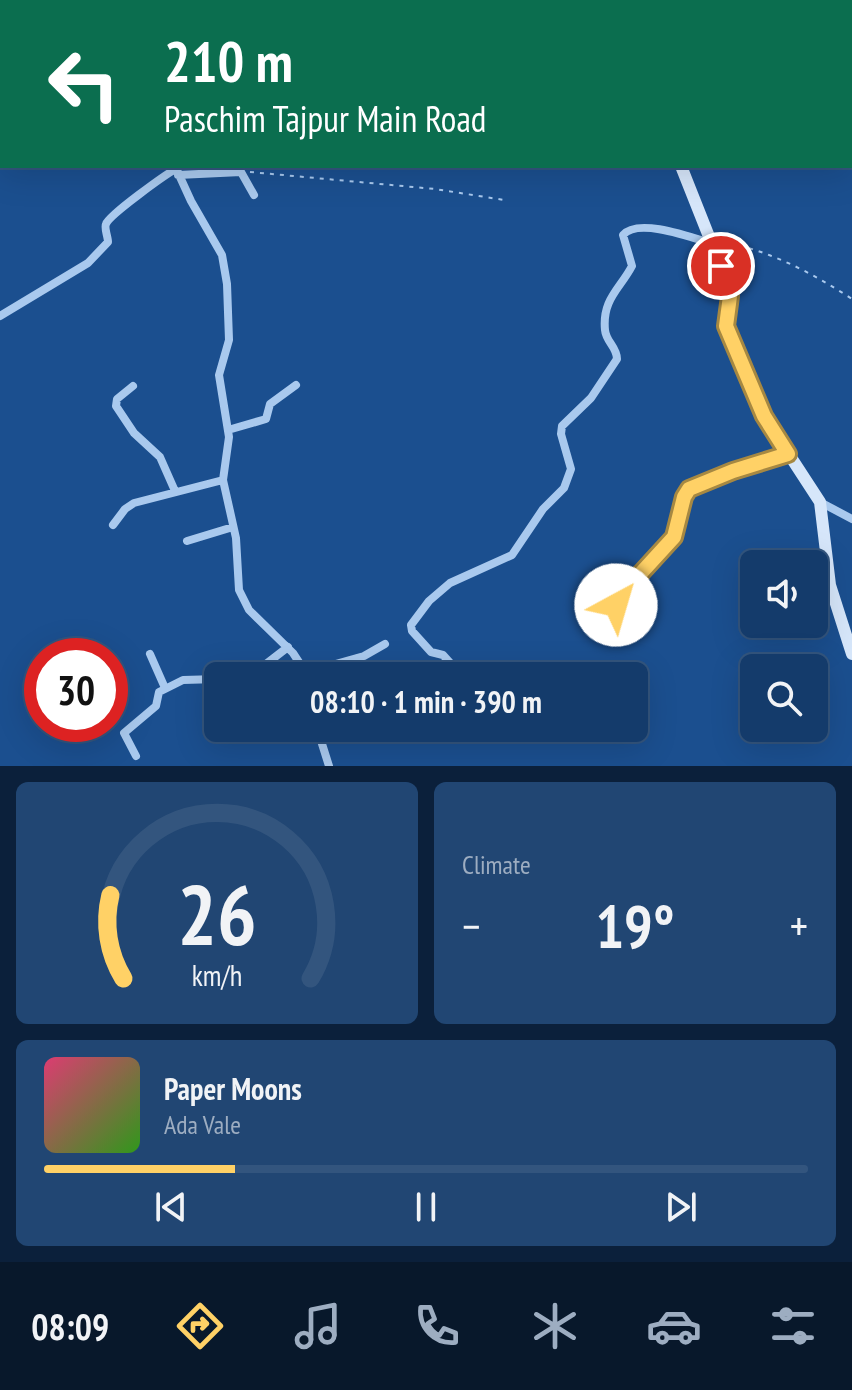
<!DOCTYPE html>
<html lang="en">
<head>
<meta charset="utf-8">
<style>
  :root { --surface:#143b6b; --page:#214673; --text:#f1f3f6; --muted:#9dadc1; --line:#33557e; --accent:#ffd166 }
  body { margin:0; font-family:"PT Sans Narrow",sans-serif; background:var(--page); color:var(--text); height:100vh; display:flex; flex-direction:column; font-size:30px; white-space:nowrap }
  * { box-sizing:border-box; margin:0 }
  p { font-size:26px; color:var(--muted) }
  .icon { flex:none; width:44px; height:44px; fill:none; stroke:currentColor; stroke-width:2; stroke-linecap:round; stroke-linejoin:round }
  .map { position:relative; height:766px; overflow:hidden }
  .panel { display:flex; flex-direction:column; gap:16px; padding:16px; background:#0b203b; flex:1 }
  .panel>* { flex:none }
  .guide { position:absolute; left:0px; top:0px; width:852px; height:168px; box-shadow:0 8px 32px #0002,0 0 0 2px var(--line); background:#0b6e4f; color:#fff; overflow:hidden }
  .buttons { position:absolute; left:740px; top:550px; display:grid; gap:16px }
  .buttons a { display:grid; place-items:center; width:88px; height:88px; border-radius:12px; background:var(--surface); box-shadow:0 8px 32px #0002,0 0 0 2px var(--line); font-size:40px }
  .speed { position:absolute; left:24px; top:638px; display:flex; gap:16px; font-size:40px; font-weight:700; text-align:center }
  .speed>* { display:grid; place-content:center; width:104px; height:104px; border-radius:50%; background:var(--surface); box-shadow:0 8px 32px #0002,0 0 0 2px var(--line); line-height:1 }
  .speed .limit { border:12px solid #d22; background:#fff; color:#111 }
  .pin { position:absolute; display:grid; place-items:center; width:68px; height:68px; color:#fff; margin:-34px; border:4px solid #fff; border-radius:50%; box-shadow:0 2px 8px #0007 }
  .me { position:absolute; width:88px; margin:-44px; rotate:39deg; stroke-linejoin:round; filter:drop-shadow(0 0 6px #0008) }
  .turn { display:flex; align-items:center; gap:28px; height:168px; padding:0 32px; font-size:36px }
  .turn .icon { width:104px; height:104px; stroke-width:2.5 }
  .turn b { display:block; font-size:56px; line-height:68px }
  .big { font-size:60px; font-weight:700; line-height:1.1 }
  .panel .tile { flex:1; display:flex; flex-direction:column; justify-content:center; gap:12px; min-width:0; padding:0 28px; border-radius:12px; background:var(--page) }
  .panel .dial { align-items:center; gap:0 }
  .dial svg { height:208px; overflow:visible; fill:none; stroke:var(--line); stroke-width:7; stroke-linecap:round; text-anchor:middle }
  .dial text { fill:var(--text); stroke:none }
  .song { display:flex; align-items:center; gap:24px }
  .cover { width:96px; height:96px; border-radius:12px; background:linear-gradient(135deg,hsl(340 70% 55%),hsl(110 70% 35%)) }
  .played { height:8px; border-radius:4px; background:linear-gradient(90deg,var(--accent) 25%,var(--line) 25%) }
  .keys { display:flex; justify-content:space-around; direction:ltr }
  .heat { display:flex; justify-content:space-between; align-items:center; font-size:44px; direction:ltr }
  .panel .tiles { flex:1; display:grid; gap:16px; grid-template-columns:1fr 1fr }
  .tile:last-child { grid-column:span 2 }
  .trip { position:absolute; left:204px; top:662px; width:444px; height:80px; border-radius:12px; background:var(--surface); box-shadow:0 8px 32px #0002,0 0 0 2px var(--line); font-weight:700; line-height:80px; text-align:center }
  .dock { display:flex; height:128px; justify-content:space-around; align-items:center; background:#08182b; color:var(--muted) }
  .dock .icon { width:56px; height:56px }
  .dock .selected { color:var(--accent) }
  .dock b { font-size:36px; color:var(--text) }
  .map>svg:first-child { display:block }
</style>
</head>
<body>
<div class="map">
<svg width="852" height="766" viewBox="0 0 852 766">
  <rect width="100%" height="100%" fill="#1b4f8f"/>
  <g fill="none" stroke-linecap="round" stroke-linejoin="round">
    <!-- path -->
    <path stroke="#a9c9ee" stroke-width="2" stroke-dasharray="4 6" stroke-linecap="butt" d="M250,172L435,189L504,200
      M720,241C768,250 811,272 852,299"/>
    <!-- lane -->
    <path stroke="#a9c9ee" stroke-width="4" d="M441,0V2
      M0,84L2,89"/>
    <!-- street -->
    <path stroke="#a9c9ee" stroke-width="8" d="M153,0V2
      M0,141H2
      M850,161H852
      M175,166L191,201L222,255L227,284L229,340L219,375L229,437L223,480L236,538L239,590L249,610L293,653L308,676
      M178,175L241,172L254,195
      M0,316L88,263L108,242C108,237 104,228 106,224C109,215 166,174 176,169
      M133,386L117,399L116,406L134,433L160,457L175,491
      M228,430L266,419L270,404L296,385
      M820,502L852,519
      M113,525L125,509L134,503L223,480
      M187,541L233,527
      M631,634L617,611L616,603L674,537L684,497L689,489L733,471L788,454
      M150,654L165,688
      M307,672L364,656L385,644
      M242,676L266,664L288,647
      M462,676L443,655L431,652L412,631L411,625L429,601L450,583L512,555L543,509L564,488L571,469L561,434L562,426L591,398L617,359C617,347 606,342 605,330C602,299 620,289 632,266L623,235C638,217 693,238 713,244
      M317,728L329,766
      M136,756L124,733L156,706L159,692L183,680L218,679"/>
    <!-- secondary -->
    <path stroke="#d6e6fa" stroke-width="12" d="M630,0L631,2
      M681,166L729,287L728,331L764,416L820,502L830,585L852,654"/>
    <!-- primary -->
    <path stroke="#f0f6ff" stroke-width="14" d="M0,36H2
      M850,151H852"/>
  </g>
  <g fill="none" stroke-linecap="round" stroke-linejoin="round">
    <!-- route casing -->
    <g stroke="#a68842" stroke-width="20">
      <path id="route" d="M616,605L620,596L674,537L684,497L689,489L733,471L788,454L764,416L726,326L730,296L721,266"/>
    </g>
    <!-- route -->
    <use href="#route" stroke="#ffd166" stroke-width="14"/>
  </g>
</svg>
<div class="buttons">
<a><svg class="icon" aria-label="sound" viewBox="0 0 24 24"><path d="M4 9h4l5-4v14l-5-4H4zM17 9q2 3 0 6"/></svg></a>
<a><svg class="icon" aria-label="search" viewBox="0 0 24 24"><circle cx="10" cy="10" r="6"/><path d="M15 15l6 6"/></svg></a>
</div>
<div class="speed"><div class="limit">30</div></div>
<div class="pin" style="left:721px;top:266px;background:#d93025"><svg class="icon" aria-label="arrive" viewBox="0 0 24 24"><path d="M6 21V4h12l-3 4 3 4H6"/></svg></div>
<svg class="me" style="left:616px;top:605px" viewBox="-20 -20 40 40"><circle r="19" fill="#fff"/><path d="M0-13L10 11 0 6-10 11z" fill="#ffd166"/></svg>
<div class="trip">08:10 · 1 min · 390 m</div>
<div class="guide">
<div class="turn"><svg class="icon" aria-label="left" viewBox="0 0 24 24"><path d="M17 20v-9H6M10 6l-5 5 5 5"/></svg><div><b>210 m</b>Paschim Tajpur Main Road</div></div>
</div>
</div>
<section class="panel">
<div class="tiles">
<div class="tile dial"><svg viewBox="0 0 100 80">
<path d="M14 69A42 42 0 1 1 86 69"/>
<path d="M14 69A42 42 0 0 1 9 37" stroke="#ffd166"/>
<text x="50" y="56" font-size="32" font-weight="700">26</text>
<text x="50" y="72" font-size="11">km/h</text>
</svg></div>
<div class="tile"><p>Climate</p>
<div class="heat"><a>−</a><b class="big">19°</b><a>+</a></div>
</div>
<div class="tile">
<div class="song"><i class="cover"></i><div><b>Paper Moons</b><p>Ada Vale</p></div></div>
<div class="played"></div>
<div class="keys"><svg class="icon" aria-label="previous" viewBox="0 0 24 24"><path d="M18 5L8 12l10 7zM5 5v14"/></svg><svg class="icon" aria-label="pause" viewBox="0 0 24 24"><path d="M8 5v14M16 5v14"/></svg><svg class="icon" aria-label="next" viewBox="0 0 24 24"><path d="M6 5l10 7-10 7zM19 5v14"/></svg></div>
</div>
</div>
</section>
<nav class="dock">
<b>08:09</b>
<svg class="icon selected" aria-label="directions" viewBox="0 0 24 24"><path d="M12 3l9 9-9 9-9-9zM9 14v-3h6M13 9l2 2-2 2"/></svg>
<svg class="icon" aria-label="music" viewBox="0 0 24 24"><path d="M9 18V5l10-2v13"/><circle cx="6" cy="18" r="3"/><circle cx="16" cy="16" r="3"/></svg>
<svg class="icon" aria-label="phone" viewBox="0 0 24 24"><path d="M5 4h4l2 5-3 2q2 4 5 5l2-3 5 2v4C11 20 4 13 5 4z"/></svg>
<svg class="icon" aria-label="climate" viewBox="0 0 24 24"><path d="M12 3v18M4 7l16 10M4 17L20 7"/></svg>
<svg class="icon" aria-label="car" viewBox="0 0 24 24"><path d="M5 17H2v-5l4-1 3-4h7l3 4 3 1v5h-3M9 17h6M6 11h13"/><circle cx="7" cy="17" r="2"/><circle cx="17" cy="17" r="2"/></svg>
<svg class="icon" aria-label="filters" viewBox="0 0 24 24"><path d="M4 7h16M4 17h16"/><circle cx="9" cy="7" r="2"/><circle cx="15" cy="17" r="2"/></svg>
</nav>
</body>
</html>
